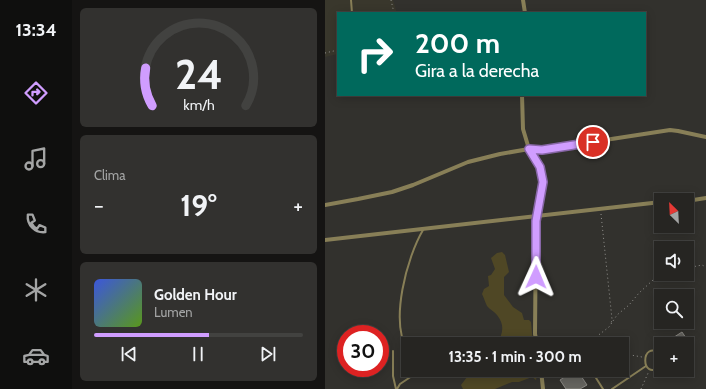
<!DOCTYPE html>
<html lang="es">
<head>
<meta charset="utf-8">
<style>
  :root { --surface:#262522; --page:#32312f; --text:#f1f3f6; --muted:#a4a5a5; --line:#424240; --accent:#d09dff }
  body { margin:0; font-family:Cabin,sans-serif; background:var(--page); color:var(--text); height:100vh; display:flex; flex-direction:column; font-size:15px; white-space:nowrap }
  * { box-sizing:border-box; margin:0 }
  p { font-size:13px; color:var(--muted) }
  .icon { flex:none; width:22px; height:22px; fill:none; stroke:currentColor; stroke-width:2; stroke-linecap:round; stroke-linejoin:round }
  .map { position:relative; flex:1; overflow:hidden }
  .drawer { display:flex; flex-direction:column; gap:8px; padding:8px; background:#151413; width:253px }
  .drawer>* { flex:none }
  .hud { position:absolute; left:12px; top:12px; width:309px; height:84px; border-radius:0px; box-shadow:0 2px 10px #0003,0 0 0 1px var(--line); background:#00695c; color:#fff; overflow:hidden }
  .needle { width:26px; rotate:336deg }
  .fabs { position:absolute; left:329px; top:193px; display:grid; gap:8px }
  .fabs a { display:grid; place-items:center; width:40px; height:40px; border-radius:0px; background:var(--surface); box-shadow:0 2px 10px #0003,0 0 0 1px var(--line); font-size:20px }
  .speed { position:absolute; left:12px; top:325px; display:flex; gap:8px; font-size:20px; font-weight:700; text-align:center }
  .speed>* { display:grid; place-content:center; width:52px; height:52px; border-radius:50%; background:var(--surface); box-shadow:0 2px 10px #0003,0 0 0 1px var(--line); line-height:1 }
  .speed .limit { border:6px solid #d22; background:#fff; color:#111 }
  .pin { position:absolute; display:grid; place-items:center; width:34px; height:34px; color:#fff; margin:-17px; border:2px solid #fff; border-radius:50%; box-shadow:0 1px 4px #0007 }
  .me { position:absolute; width:44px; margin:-22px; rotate:1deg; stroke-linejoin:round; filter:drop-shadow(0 0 3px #0008) }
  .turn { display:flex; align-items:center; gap:14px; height:84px; padding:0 12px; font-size:18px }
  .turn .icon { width:52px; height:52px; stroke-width:2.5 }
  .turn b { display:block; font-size:28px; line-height:34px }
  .big { font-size:30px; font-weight:800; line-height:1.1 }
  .drawer .tile { flex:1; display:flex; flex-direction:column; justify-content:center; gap:6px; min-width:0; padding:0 14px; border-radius:6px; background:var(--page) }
  .drawer .dial { align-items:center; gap:0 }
  .dial svg { height:104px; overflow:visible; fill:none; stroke:var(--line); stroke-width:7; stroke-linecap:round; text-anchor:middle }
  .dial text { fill:var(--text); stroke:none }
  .song { display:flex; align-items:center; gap:12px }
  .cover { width:48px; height:48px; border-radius:6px; background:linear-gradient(135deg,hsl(230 70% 55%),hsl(90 70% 35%)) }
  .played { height:4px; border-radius:2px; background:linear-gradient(90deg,var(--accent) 55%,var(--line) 55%) }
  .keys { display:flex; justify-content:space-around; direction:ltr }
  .heat { display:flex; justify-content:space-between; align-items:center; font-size:22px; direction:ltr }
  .trip { position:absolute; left:76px; top:337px; width:228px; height:40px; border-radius:0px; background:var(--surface); box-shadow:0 2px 10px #0003,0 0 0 1px var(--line); font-weight:800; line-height:40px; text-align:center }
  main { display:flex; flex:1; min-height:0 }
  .tab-bar { display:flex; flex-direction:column; width:72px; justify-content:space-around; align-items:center; background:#0f0f0e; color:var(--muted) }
  .tab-bar .icon { width:28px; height:28px }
  .tab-bar .current { color:var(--accent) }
  .tab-bar b { font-size:18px; color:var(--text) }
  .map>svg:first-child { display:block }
</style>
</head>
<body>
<main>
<nav class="tab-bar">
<b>13:34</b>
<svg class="icon current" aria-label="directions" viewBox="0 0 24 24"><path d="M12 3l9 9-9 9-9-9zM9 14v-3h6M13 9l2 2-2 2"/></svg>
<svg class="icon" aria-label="music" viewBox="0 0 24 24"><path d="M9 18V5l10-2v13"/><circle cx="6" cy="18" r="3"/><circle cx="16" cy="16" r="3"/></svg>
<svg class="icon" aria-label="phone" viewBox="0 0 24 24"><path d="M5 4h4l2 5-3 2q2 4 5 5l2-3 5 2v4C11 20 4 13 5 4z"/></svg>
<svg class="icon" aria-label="climate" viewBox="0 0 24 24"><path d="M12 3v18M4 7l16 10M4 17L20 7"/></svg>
<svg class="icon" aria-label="car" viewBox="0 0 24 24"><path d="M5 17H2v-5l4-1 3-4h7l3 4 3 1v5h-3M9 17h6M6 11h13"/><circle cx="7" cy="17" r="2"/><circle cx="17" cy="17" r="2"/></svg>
</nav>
<section class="drawer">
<div class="tile dial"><svg viewBox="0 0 100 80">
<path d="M14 69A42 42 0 1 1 86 69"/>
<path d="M14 69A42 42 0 0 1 9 40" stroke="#d09dff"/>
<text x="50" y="56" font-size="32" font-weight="700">24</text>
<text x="50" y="72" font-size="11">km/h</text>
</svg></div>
<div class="tile"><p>Clima</p>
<div class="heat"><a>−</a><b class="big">19°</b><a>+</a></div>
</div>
<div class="tile">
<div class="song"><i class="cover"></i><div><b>Golden Hour</b><p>Lumen</p></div></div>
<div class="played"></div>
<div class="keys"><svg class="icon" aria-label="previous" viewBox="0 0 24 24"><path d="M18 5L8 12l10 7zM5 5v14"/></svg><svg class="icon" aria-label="pause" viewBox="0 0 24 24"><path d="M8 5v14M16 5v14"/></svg><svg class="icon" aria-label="next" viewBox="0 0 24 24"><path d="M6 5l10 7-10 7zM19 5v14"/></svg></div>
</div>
</section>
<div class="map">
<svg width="381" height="389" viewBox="0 0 381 389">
  <rect width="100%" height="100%" fill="#32312d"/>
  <!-- built -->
  <path fill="#39372c" d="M0,0H68L72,13H13V54L0,57Z"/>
  <!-- green -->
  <path fill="#4f4725" d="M177,252L180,255L184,272L179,277V295L188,307L197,313L199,320H204L206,322L208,344H172C178,333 180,325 172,315C169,311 165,310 162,306C160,302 159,298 157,294L159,289L164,286L163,276L166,275L170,269L166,258L172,253Z
    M149,370H213L211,380L207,377L194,382H187L170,389H138L136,385L145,373Z"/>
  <!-- building -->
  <path fill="#65645f" stroke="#8c8a85" d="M357,332L365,344H345L343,341Z
    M250,370H252L262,385L255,389H241L235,380Z"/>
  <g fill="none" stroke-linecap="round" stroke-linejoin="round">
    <!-- path -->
    <path stroke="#94938f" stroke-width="1" stroke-dasharray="1 3" stroke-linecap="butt" d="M66,0L69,13
      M0,53L13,50
      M276,214L287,319L286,324
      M362,268L377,265L381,267
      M267,344L271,337L284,327L292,315L304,305L314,293L328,280L338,274
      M300,354L317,357
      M316,389L324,371"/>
    <!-- service -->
    <path stroke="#887f57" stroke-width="2" d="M26,0L27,13
      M68,351V376L71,389
      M83,351C64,322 82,257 98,230
      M336,354C315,338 315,383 336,366
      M266,370L278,389
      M72,389L75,384L93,372L94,370
      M287,389L321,366"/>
    <!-- minor -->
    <path stroke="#887f57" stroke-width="4" d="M198,0L200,13
      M197,95L198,129L204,149L215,167L218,182L211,221L210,334L212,344
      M362,201L381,198
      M0,205L33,199L67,192L88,185L143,162L175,154L204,149L217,150L241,146L345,130L353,131L381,137
      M0,240L336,202
      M216,370L218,389"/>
  </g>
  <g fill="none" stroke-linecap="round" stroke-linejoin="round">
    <!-- route casing -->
    <g stroke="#8766a6" stroke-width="10">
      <path id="route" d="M211,277V221L218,182L215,167L204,149L217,150L268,142"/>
    </g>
    <!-- route -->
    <use href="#route" stroke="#d09dff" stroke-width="7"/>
  </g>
</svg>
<div class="fabs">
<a><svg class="needle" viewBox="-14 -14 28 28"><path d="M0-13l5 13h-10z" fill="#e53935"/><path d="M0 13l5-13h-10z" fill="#a4a5a5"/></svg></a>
<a><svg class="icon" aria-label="sound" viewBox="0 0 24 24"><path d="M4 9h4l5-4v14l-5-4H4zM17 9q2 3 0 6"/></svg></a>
<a><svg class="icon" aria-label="search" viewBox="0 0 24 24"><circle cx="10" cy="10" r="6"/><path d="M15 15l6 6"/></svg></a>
<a>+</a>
</div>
<div class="speed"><div class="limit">30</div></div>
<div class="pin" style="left:268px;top:142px;background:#d93025"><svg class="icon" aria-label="arrive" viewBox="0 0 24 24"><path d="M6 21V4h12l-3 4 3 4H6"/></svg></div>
<svg class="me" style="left:211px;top:277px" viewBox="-20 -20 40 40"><path d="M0-17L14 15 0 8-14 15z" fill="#d09dff" stroke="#fff" stroke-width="4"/></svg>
<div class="trip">13:35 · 1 min · 300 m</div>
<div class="hud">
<div class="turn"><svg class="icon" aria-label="right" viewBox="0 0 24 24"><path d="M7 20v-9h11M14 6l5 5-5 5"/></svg><div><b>200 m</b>Gira a la derecha</div></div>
</div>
</div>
</main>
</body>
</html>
